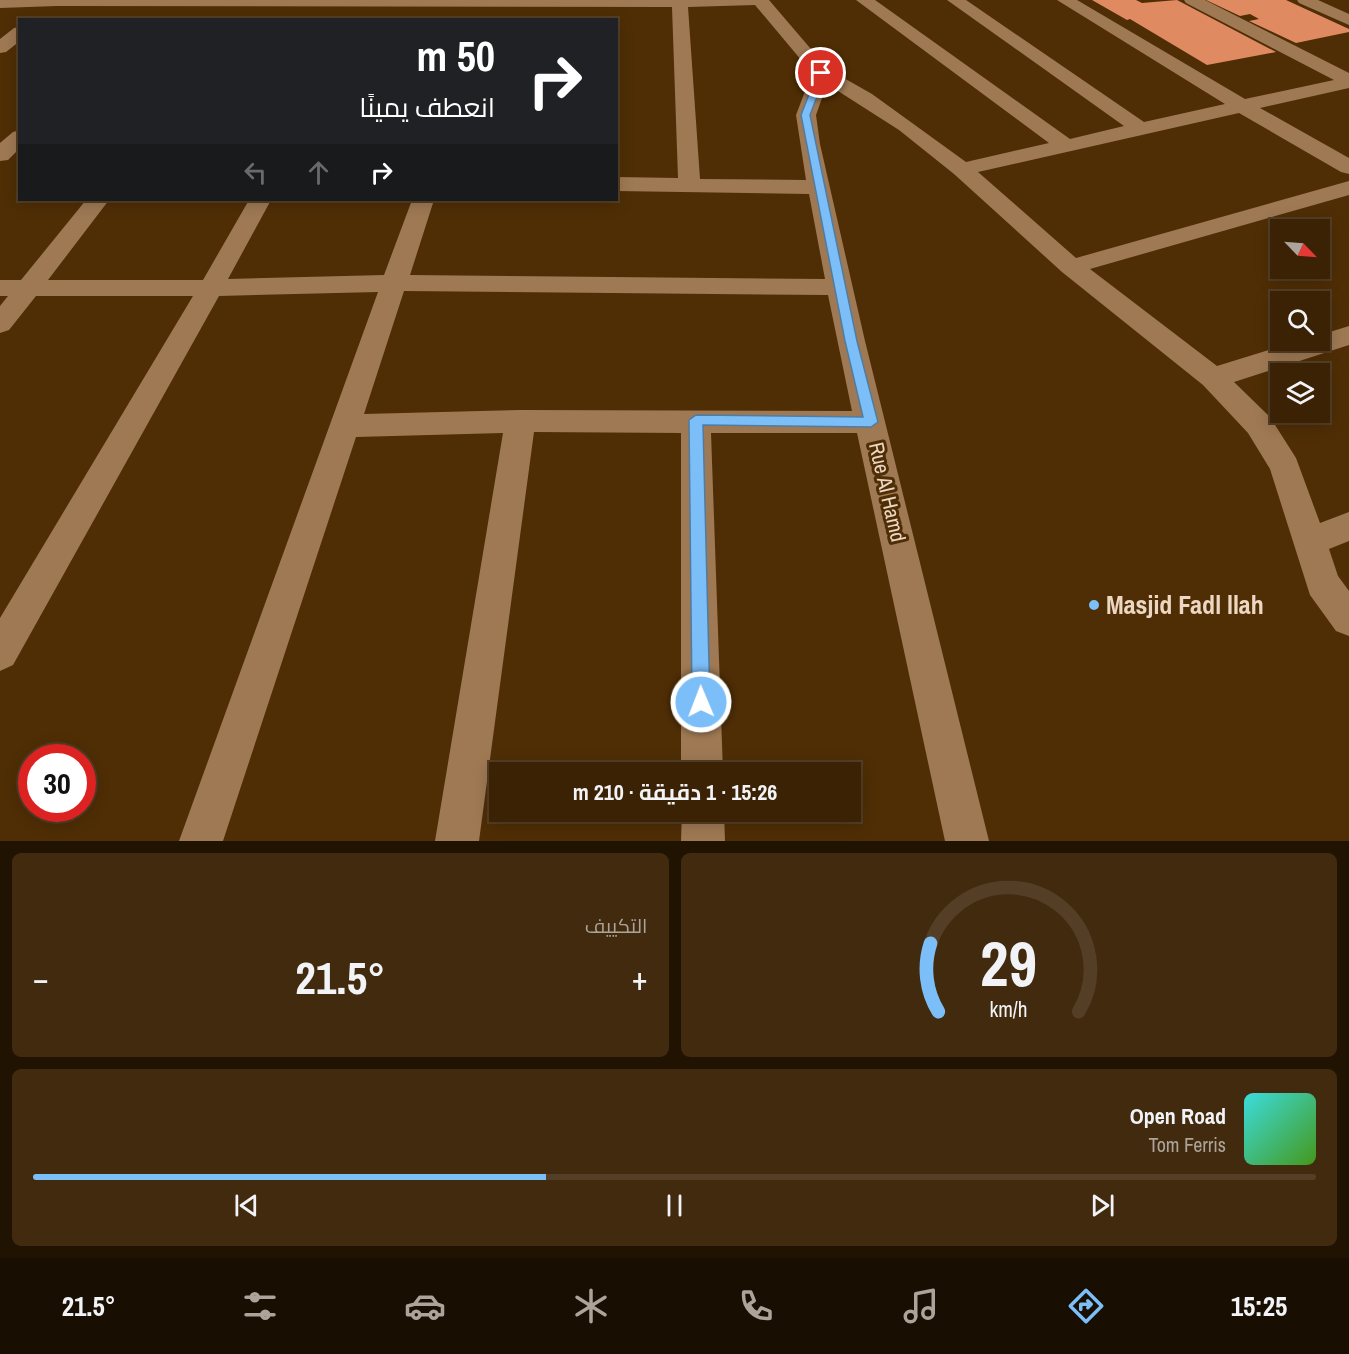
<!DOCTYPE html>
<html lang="ar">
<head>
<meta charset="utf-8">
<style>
  :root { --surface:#3b2204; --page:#422a0e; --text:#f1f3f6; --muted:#aca49a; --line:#543f26; --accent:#7bbef8 }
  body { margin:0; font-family:"Archivo Narrow",Cairo,sans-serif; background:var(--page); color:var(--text); direction:rtl; height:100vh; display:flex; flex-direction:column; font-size:22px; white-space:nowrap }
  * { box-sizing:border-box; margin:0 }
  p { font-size:20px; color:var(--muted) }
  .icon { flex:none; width:33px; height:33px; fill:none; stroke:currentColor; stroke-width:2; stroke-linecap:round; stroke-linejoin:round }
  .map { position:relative; height:841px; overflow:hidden; direction:ltr }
  .sheet { display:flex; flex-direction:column; gap:12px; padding:12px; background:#201302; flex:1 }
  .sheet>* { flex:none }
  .hud { position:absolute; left:18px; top:18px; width:600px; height:183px; border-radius:0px; box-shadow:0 3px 15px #0003,0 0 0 2px var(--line); direction:rtl; background:#202124; color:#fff; overflow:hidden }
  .needle { width:39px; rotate:115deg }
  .fabs { position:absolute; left:1270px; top:219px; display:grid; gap:12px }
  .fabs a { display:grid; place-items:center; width:60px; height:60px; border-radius:0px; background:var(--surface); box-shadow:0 3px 15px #0003,0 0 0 2px var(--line); font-size:30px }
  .speed { position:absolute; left:18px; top:744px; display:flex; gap:12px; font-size:30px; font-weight:700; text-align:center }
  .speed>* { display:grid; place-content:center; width:78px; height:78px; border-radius:50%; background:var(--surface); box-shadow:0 3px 15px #0003,0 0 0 2px var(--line); line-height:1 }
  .speed .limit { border:9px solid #d22; background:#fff; color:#111 }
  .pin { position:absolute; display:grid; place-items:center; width:51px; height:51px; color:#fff; margin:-26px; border:3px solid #fff; border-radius:50%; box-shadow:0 2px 6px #0007 }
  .me { position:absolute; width:66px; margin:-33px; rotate:359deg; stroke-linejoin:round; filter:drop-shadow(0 0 4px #0008) }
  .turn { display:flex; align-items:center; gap:21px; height:126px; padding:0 24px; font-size:27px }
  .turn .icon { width:78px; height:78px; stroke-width:2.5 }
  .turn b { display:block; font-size:42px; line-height:51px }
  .lanes { display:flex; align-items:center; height:57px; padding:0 24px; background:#0003; justify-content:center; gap:30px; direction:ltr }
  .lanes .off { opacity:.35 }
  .big { font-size:45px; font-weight:700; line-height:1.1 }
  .sheet .widget { flex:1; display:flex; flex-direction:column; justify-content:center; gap:9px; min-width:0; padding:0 21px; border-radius:9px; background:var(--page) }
  .sheet .dial { align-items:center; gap:0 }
  .dial svg { height:156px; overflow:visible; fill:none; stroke:var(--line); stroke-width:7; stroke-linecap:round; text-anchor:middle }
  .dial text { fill:var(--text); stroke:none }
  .song { display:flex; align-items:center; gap:18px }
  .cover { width:72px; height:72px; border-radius:9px; background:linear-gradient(135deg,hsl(180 70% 55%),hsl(100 70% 35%)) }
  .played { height:6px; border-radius:3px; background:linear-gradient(90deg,var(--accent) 40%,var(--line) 40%) }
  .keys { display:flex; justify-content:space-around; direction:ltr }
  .heat { display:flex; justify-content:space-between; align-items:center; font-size:33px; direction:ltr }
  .sheet .tiles { flex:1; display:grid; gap:12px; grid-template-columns:1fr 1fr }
  .widget:last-child { grid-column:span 2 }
  .trip { position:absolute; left:489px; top:762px; width:372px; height:60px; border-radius:0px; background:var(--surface); box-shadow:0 3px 15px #0003,0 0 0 2px var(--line); font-weight:700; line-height:60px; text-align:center; direction:rtl }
  .tab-bar { display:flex; height:96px; justify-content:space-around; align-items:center; background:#180e02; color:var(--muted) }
  .tab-bar .icon { width:42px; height:42px }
  .tab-bar .on { color:var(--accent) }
  .tab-bar b { font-size:27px; color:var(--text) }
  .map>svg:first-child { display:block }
</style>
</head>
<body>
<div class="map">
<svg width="1349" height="841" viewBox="0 0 1349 841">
  <rect width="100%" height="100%" fill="#4f2e05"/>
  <!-- building -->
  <path fill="#df8a61" d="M1092,0H1136L1142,3L1177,0L1276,52L1207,65L1130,19L1127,20Z
    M1206,0H1286L1349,29V32L1296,43L1249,21L1259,19L1250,14L1240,16Z"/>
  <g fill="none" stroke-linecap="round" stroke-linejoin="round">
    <!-- minor -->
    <path fill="#9f7954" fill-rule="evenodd" d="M0,0H769L828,69L872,94L966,162L1049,143L856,0H875L1070,139L1124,126L947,0H966L1144,122L1225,104L1057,0H1077L1245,99L1334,80L1186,3L1184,0H1205L1349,73V88L1260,108L1349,158V174L1341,172L1239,113L978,172L1076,258L1349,181V195L1090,269L1217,366L1301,340H1320V335L1349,326V345L1234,382L1270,417L1296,458L1320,523L1349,512V541L1329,549L1338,576L1349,591V636L1336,631L1310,595L1270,469L1248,433L1203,385L1062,272L954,174L899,130L827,84L816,115L820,144L865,341L989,841H945L857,433H711L723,772H681V433L534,432L479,841H435L503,433L356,437L223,841H179L378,292L219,296L13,665L0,671V618L193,296H36L9,330L0,333V306L8,296H0V280H21L86,200H109L48,280H203L249,200H271L228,279L384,275L412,200H434L410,275L825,279L809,194L616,191V177L678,178L672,7L57,6L0,8ZM755,5L812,73L796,115L806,180L700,179L688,7ZM404,291L828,295L852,411L520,410L364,414Z
      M1297,0H1318L1349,14V25L1299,3Z
      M20,27V41L6,52L0,53V39L14,28Z
      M20,130V148L8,160L0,161V143L13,132Z
      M682,812H724L725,841H681Z"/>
  </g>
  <!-- route -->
  <path fill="#7bbef8" stroke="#507ca1" stroke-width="1.5" d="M818,71L826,73L810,115L857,341L878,422L871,427L703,425L710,702L707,708L701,711L694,708L692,702L689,420L696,415L863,417L845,341L801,115Z"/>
  <!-- markers -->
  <circle fill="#7bbef8" stroke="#4f2e05" stroke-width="2" cx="1094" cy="605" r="6"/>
  <g text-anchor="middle" stroke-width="6" stroke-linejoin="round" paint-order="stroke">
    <!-- street labels -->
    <g font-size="21" fill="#ecd7c3" stroke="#4f2e05">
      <text transform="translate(887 492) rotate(77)" y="7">Rue Al Hamd</text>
    </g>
    <!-- near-poi labels -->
    <g font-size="26" font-weight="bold" fill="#ecd7c3" stroke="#4f2e05" text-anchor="start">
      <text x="1106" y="614">Masjid Fadl llah</text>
    </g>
  </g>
</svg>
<div class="fabs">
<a><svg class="needle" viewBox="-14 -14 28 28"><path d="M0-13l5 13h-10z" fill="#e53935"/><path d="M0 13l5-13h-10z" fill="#aca49a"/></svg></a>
<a><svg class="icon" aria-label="search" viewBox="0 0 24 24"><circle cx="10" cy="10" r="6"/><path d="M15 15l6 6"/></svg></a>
<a><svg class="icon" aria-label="layers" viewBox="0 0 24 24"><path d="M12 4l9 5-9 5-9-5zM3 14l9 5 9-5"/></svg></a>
</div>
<div class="speed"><div class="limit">30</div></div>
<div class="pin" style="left:821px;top:73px;background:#d93025"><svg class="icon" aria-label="arrive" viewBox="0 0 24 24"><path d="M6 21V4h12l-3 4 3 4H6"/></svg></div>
<svg class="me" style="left:701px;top:702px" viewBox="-20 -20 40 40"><circle r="17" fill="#7bbef8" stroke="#fff" stroke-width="3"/><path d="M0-11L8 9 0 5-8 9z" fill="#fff"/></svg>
<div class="trip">15:26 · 1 دقيقة · 210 m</div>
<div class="hud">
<div class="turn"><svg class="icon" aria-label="right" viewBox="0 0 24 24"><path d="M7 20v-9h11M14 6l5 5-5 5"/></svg><div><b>50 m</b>انعطف يمينًا</div></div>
<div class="lanes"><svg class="icon off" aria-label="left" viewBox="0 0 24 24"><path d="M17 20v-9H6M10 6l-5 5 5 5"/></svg><svg class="icon off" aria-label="ahead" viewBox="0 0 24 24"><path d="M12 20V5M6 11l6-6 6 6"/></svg><svg class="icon" aria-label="right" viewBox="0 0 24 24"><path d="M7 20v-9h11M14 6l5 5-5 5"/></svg></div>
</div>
</div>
<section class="sheet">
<div class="tiles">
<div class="widget dial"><svg viewBox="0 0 100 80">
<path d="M14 69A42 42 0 1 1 86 69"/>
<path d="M14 69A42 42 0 0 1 10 34" stroke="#7bbef8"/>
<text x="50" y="56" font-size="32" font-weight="700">29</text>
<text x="50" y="72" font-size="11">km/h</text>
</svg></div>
<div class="widget"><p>التكييف</p>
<div class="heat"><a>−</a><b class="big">21.5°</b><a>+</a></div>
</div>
<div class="widget">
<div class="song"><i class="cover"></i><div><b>Open Road</b><p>Tom Ferris</p></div></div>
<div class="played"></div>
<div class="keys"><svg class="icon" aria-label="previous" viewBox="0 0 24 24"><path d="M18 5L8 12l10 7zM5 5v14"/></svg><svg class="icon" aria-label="pause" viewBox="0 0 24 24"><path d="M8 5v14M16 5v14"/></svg><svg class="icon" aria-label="next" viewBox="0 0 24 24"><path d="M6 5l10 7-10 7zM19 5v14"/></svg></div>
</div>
</div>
</section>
<nav class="tab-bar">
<b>15:25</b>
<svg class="icon on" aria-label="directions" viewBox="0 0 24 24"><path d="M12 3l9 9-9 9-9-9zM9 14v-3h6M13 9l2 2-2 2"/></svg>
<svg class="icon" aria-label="music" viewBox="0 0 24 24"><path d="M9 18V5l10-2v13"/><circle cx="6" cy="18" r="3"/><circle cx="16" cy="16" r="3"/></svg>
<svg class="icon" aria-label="phone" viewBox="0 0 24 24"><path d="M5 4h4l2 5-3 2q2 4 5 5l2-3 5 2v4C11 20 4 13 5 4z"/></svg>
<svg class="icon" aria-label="climate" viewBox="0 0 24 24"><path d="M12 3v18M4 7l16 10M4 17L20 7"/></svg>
<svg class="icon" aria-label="car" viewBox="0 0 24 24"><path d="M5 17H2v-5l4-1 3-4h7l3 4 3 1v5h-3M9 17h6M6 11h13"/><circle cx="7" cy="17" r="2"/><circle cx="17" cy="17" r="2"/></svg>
<svg class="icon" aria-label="filters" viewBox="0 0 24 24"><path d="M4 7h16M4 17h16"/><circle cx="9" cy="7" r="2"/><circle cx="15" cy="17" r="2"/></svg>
<b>21.5°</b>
</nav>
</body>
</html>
